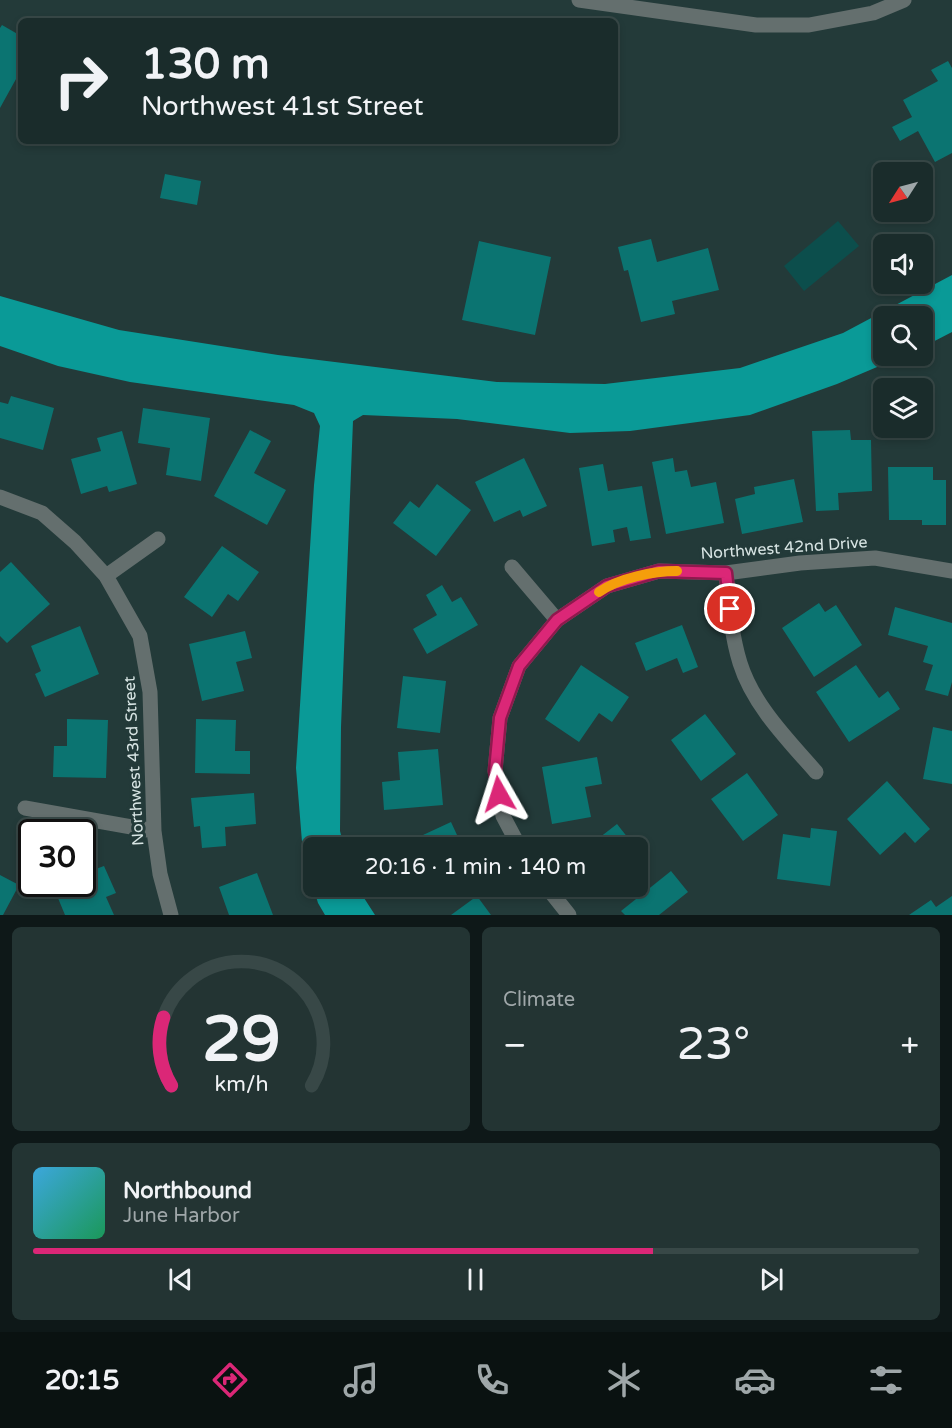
<!DOCTYPE html>
<html lang="en">
<head>
<meta charset="utf-8">
<style>
  :root { --surface:#1a2c2b; --page:#233433; --text:#f1f3f6; --muted:#9fa7a9; --line:#384847; --accent:#db2777 }
  body { margin:0; font-family:"Varela Round",sans-serif; background:var(--page); color:var(--text); height:100vh; display:flex; flex-direction:column; font-size:22px; white-space:nowrap }
  * { box-sizing:border-box; margin:0 }
  p { font-size:20px; color:var(--muted) }
  .icon { flex:none; width:33px; height:33px; fill:none; stroke:currentColor; stroke-width:2; stroke-linecap:round; stroke-linejoin:round }
  .map { position:relative; height:915px; overflow:hidden }
  .drawer { display:flex; flex-direction:column; gap:12px; padding:12px; background:#0e1818; flex:1 }
  .drawer>* { flex:none }
  .guide { position:absolute; left:18px; top:18px; width:600px; height:126px; border-radius:9px; box-shadow:0 3px 9px #0003,0 0 0 2px var(--line); background:#1a2c2b; color:var(--text); overflow:hidden }
  .needle { width:39px; rotate:234deg }
  .tools { position:absolute; left:873px; top:162px; display:grid; gap:12px }
  .tools a { display:grid; place-items:center; width:60px; height:60px; border-radius:9px; background:var(--surface); box-shadow:0 3px 9px #0003,0 0 0 2px var(--line); font-size:30px }
  .speed { position:absolute; left:18px; top:819px; display:flex; gap:12px; font-size:30px; font-weight:700; text-align:center }
  .speed>* { display:grid; place-content:center; width:78px; height:78px; border-radius:50%; background:var(--surface); box-shadow:0 3px 9px #0003,0 0 0 2px var(--line); line-height:1 }
  .speed .limit { border:3px solid #111; border-radius:9px; background:#fff; color:#111 }
  .pin { position:absolute; display:grid; place-items:center; width:51px; height:51px; color:#fff; margin:-26px; border:3px solid #fff; border-radius:50%; box-shadow:0 2px 6px #0007 }
  .me { position:absolute; width:66px; margin:-33px; rotate:354deg; stroke-linejoin:round; filter:drop-shadow(0 0 4px #0008) }
  .turn { display:flex; align-items:center; gap:21px; height:126px; padding:0 24px; font-size:27px }
  .turn .icon { width:78px; height:78px; stroke-width:2.5 }
  .turn b { display:block; font-size:42px; line-height:51px }
  .big { font-size:45px; font-weight:600; line-height:1.1 }
  .drawer .widget { flex:1; display:flex; flex-direction:column; justify-content:center; gap:9px; min-width:0; padding:0 21px; border-radius:9px; background:var(--page) }
  .drawer .dial { align-items:center; gap:0 }
  .dial svg { height:156px; overflow:visible; fill:none; stroke:var(--line); stroke-width:7; stroke-linecap:round; text-anchor:middle }
  .dial text { fill:var(--text); stroke:none }
  .song { display:flex; align-items:center; gap:18px }
  .cover { width:72px; height:72px; border-radius:9px; background:linear-gradient(135deg,hsl(200 70% 55%),hsl(150 70% 35%)) }
  .played { height:6px; border-radius:3px; background:linear-gradient(90deg,var(--accent) 70%,var(--line) 70%) }
  .keys { display:flex; justify-content:space-around; direction:ltr }
  .heat { display:flex; justify-content:space-between; align-items:center; font-size:33px; direction:ltr }
  .drawer .tiles { flex:1; display:grid; gap:12px; grid-template-columns:1fr 1fr }
  .widget:last-child { grid-column:span 2 }
  .trip { position:absolute; left:303px; top:837px; width:345px; height:60px; border-radius:9px; background:var(--surface); box-shadow:0 3px 9px #0003,0 0 0 2px var(--line); font-weight:600; line-height:60px; text-align:center }
  .tabs { display:flex; height:96px; justify-content:space-around; align-items:center; background:#0a1211; color:var(--muted) }
  .tabs .icon { width:42px; height:42px }
  .tabs .selected { color:var(--accent) }
  .tabs b { font-size:27px; color:var(--text) }
  .map>svg:first-child { display:block }
</style>
</head>
<body>
<div class="map">
<svg width="952" height="915" viewBox="0 0 952 915">
  <rect width="100%" height="100%" fill="#233a39"/>
  <!-- green -->
  <path fill="#0c4e4c" d="M838,221L859,246L804,291L784,266Z"/>
  <!-- water -->
  <path fill="#0a9a97" d="M952,275V332L923,347L922,316H884V356H903L837,384L750,415L630,431L570,433L457,419L363,415L353,421L341,727L340,831L344,847L314,848V886L357,887L375,915H325L318,903L303,854L296,768L314,485L320,426L314,413L294,405L130,382L58,366L0,346V296L119,330L278,355L497,382L605,384L740,368L843,333Z"/>
  <!-- building -->
  <path fill="#0b7471" d="M2,25L21,36V70L0,108V28Z
    M948,61L952,68V153L935,162L918,131L900,141L892,127L912,117L903,100L938,81L931,70Z
    M165,174L201,181L197,205L160,198Z
    M651,239L657,262L708,248L719,290L672,301L675,314L641,322L628,270L624,271L618,247Z
    M479,241L551,257L535,335L462,320Z
    M11,396L54,408L43,450L0,438V402L8,404Z
    M143,408L210,418L201,481L166,475L170,448L138,443Z
    M250,430L271,441L254,473L286,490L267,525L214,496Z
    M850,430L851,440H871L872,491L838,493L839,510L816,511L812,431Z
    M122,431L137,484L109,492L107,486L81,494L71,459L101,451L97,438Z
    M524,458L547,506L523,517L520,510L494,522L475,482Z
    M673,458L675,472L687,470L691,487L716,482L724,523L666,534L652,462Z
    M603,464L608,491L642,486L651,538L630,541L627,527L613,530L615,542L592,546L579,468Z
    M888,467H933V480H946V525H922V520H889Z
    M794,479L803,522L742,534L735,499L755,494L754,487Z
    M437,484L471,510L436,556L393,523L410,501L419,508Z
    M222,546L259,572L238,601L228,594L212,617L184,597Z
    M11,562L50,604L7,643L0,636V572Z
    M442,585L452,602L461,597L478,625L427,654L413,629L437,615L426,595Z
    M819,603L825,612L836,605L862,645L814,677L782,628Z
    M895,607L952,623V682L948,696L925,690L933,665L923,662L928,646L888,635Z
    M682,625L698,667L683,673L677,658L646,671L635,643Z
    M80,626L99,674L45,697L35,674L41,671L31,646Z
    M245,631L252,658L236,662L244,691L202,701L189,644Z
    M581,665L629,697L612,722L599,713L579,742L545,719Z
    M856,665L879,698L888,691L900,709L849,742L816,692Z
    M403,676L446,681L440,733L397,728Z
    M705,714L736,754L701,781L671,740Z
    M67,719L108,720L106,778L53,777L54,746H67Z
    M196,719L236,720L235,751H250V774L195,773Z
    M933,727L952,731V784L923,779Z
    M438,749L443,805L384,810L382,782L400,780L398,752Z
    M597,757L602,784L585,787L591,817L552,824L542,767Z
    M747,773L778,815L743,841L711,799Z
    M887,781L930,829L915,843L905,832L880,855L847,819Z
    M254,793L256,824L225,827L226,846L202,848L200,826L194,827L191,798Z
    M451,822L463,848H429L423,835Z
    M617,824L636,848H586Z
    M811,828L837,831L830,886L777,879L783,834L810,838Z
    M638,850L650,866L638,876Z
    M104,866L116,893L106,897L114,915H65L53,886L59,884H82V874Z
    M671,871L688,892L659,915H625L621,911Z
    M257,873L273,915H229L219,887Z
    M0,875L19,885L3,915H0Z
    M477,896L491,915H451Z
    M952,896V915H909L931,900L936,907Z"/>
  <g fill="none" stroke-linecap="round" stroke-linejoin="round">
    <!-- minor -->
    <path stroke="#646f6e" stroke-width="15" d="M579,0L756,25H809L873,13L904,0
      M0,497L42,513L75,542L106,576L140,636L150,692L154,831L160,874L171,915
      M512,567L557,620
      M726,573C729,603 731,634 740,663C753,705 788,740 816,772
      M106,576L158,539
      M25,808L154,831
      M520,848L503,816L495,771L500,718L519,666L557,620L607,586L659,571L726,573L800,563L875,558L952,571
      M546,886L569,915"/>
  </g>
  <g fill="none" stroke-linecap="round" stroke-linejoin="round">
    <!-- route casing -->
    <g stroke="#8e194d" stroke-width="15">
      <path id="route" d="M499,794L495,771L500,718L519,666L557,620L607,586L659,571L726,573L730,609"/>
    </g>
    <!-- route -->
    <use href="#route" stroke="#db2777" stroke-width="10"/>
    <!-- slow -->
    <path stroke="#f59e0b" stroke-width="10" d="M599,592C619,578 654,571 677,571"/>
  </g>
  <g text-anchor="middle" stroke-width="6" stroke-linejoin="round" paint-order="stroke">
    <!-- street labels -->
    <g font-size="16" fill="#d8e5e4" stroke="#233a39">
      <text transform="translate(784 547) rotate(-4)" y="6">Northwest 42nd Drive</text>
      <text transform="translate(133 761) rotate(-93)" y="6">Northwest 43rd Street</text>
    </g>
  </g>
</svg>
<div class="tools">
<a><svg class="needle" viewBox="-14 -14 28 28"><path d="M0-13l5 13h-10z" fill="#e53935"/><path d="M0 13l5-13h-10z" fill="#9fa7a9"/></svg></a>
<a><svg class="icon" aria-label="sound" viewBox="0 0 24 24"><path d="M4 9h4l5-4v14l-5-4H4zM17 9q2 3 0 6"/></svg></a>
<a><svg class="icon" aria-label="search" viewBox="0 0 24 24"><circle cx="10" cy="10" r="6"/><path d="M15 15l6 6"/></svg></a>
<a><svg class="icon" aria-label="layers" viewBox="0 0 24 24"><path d="M12 4l9 5-9 5-9-5zM3 14l9 5 9-5"/></svg></a>
</div>
<div class="speed"><div class="limit">30</div></div>
<div class="pin" style="left:730px;top:609px;background:#d93025"><svg class="icon" aria-label="arrive" viewBox="0 0 24 24"><path d="M6 21V4h12l-3 4 3 4H6"/></svg></div>
<svg class="me" style="left:499px;top:794px" viewBox="-20 -20 40 40"><path d="M0-17L14 15 0 8-14 15z" fill="#db2777" stroke="#fff" stroke-width="4"/></svg>
<div class="trip">20:16 · 1 min · 140 m</div>
<div class="guide">
<div class="turn"><svg class="icon" aria-label="right" viewBox="0 0 24 24"><path d="M7 20v-9h11M14 6l5 5-5 5"/></svg><div><b>130 m</b>Northwest 41st Street</div></div>
</div>
</div>
<section class="drawer">
<div class="tiles">
<div class="widget dial"><svg viewBox="0 0 100 80">
<path d="M14 69A42 42 0 1 1 86 69"/>
<path d="M14 69A42 42 0 0 1 10 34" stroke="#db2777"/>
<text x="50" y="56" font-size="32" font-weight="700">29</text>
<text x="50" y="72" font-size="11">km/h</text>
</svg></div>
<div class="widget"><p>Climate</p>
<div class="heat"><a>−</a><b class="big">23°</b><a>+</a></div>
</div>
<div class="widget">
<div class="song"><i class="cover"></i><div><b>Northbound</b><p>June Harbor</p></div></div>
<div class="played"></div>
<div class="keys"><svg class="icon" aria-label="previous" viewBox="0 0 24 24"><path d="M18 5L8 12l10 7zM5 5v14"/></svg><svg class="icon" aria-label="pause" viewBox="0 0 24 24"><path d="M8 5v14M16 5v14"/></svg><svg class="icon" aria-label="next" viewBox="0 0 24 24"><path d="M6 5l10 7-10 7zM19 5v14"/></svg></div>
</div>
</div>
</section>
<nav class="tabs">
<b>20:15</b>
<svg class="icon selected" aria-label="directions" viewBox="0 0 24 24"><path d="M12 3l9 9-9 9-9-9zM9 14v-3h6M13 9l2 2-2 2"/></svg>
<svg class="icon" aria-label="music" viewBox="0 0 24 24"><path d="M9 18V5l10-2v13"/><circle cx="6" cy="18" r="3"/><circle cx="16" cy="16" r="3"/></svg>
<svg class="icon" aria-label="phone" viewBox="0 0 24 24"><path d="M5 4h4l2 5-3 2q2 4 5 5l2-3 5 2v4C11 20 4 13 5 4z"/></svg>
<svg class="icon" aria-label="climate" viewBox="0 0 24 24"><path d="M12 3v18M4 7l16 10M4 17L20 7"/></svg>
<svg class="icon" aria-label="car" viewBox="0 0 24 24"><path d="M5 17H2v-5l4-1 3-4h7l3 4 3 1v5h-3M9 17h6M6 11h13"/><circle cx="7" cy="17" r="2"/><circle cx="17" cy="17" r="2"/></svg>
<svg class="icon" aria-label="filters" viewBox="0 0 24 24"><path d="M4 7h16M4 17h16"/><circle cx="9" cy="7" r="2"/><circle cx="15" cy="17" r="2"/></svg>
</nav>
</body>
</html>
